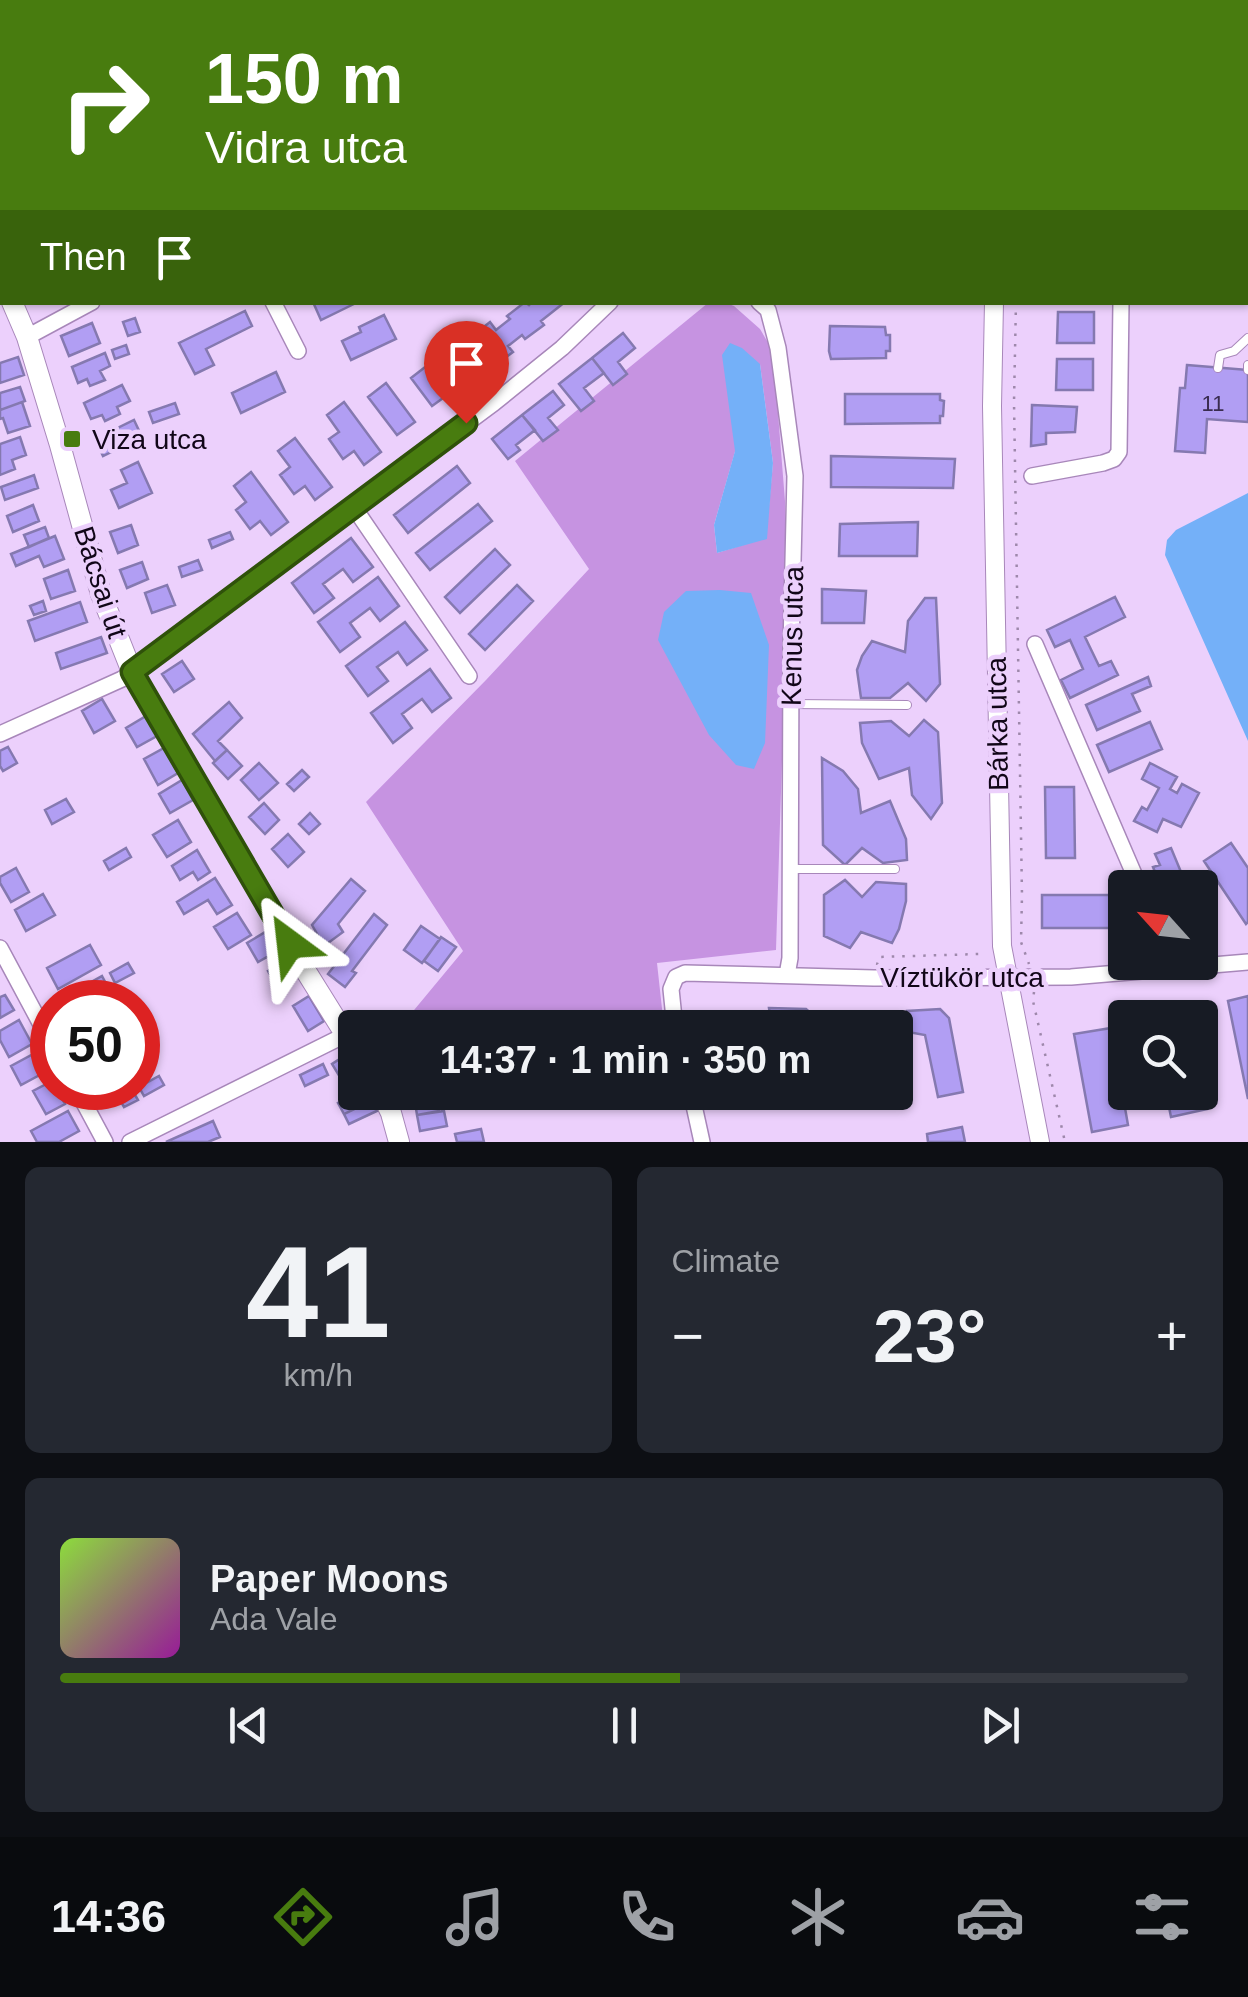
<!DOCTYPE html>
<html lang="en">
<head>
<meta charset="utf-8">
<style>
  :root { --surface:#171b24; --page:#242831; --text:#f1f3f6; --muted:#9ea1a6; --line:#363941; --accent:#487c0f }
  body { margin:0; font-family:Arial,sans-serif; background:var(--page); color:var(--text); height:100vh; display:flex; flex-direction:column; font-size:38px; white-space:nowrap }
  * { box-sizing:border-box; margin:0 }
  p { font-size:32px; color:var(--muted) }
  .icon { flex:none; width:55px; height:55px; fill:none; stroke:currentColor; stroke-width:2; stroke-linecap:round; stroke-linejoin:round }
  .map { position:relative; height:1142px; overflow:hidden }
  .side { display:flex; flex-direction:column; gap:25px; padding:25px; background:#0d0f14; flex:1 }
  .side>* { flex:none }
  .top-card { position:absolute; left:0px; top:0px; width:1250px; height:305px; box-shadow:0 2px 8px #0004; background:#487c0f; color:#fff; overflow:hidden }
  .needle { width:65px; rotate:297deg }
  .buttons { position:absolute; left:1108px; top:870px; display:grid; gap:20px }
  .buttons a { display:grid; place-items:center; width:110px; height:110px; border-radius:10px; background:var(--surface); box-shadow:0 2px 8px #0004; font-size:50px }
  .speed { position:absolute; left:30px; top:980px; display:flex; gap:20px; font-size:50px; font-weight:700; text-align:center }
  .speed>* { display:grid; place-content:center; width:130px; height:130px; border-radius:50%; background:var(--surface); box-shadow:0 2px 8px #0004; line-height:1 }
  .speed .limit { border:15px solid #d22; background:#fff; color:#111 }
  .pin { position:absolute; display:grid; place-items:center; width:85px; height:85px; color:#fff; margin:-102px -42px; border-radius:50% 50% 50% 0; rotate:-45deg; box-shadow:0 0 10px #0007 }
  .pin .icon { rotate:45deg }
  .me { position:absolute; width:110px; margin:-55px; rotate:330deg; stroke-linejoin:round; filter:drop-shadow(0 0 8px #0008) }
  .turn { display:flex; align-items:center; gap:35px; height:210px; padding:0 40px; font-size:45px }
  .turn .icon { width:130px; height:130px; stroke-width:2.5 }
  .turn b { display:block; font-size:70px; line-height:85px }
  .then { display:flex; align-items:center; height:95px; padding:0 40px; background:#0003; gap:20px; font-size:38px }
  .big { font-size:75px; font-weight:700; line-height:1.1 }
  .side .tile { flex:1; display:flex; flex-direction:column; justify-content:center; gap:15px; min-width:0; padding:0 35px; border-radius:15px; background:var(--page) }
  .side .dial { align-items:center; gap:0 }
  .dial b { font-size:130px; line-height:1 }
  .song { display:flex; align-items:center; gap:30px }
  .cover { width:120px; height:120px; border-radius:15px; background:linear-gradient(135deg,hsl(90 70% 55%),hsl(300 70% 35%)) }
  .played { height:10px; border-radius:5px; background:linear-gradient(90deg,var(--accent) 55%,var(--line) 55%) }
  .keys { display:flex; justify-content:space-around; direction:ltr }
  .heat { display:flex; justify-content:space-between; align-items:center; font-size:55px; direction:ltr }
  .side .tiles { flex:1; display:grid; gap:25px; grid-template-columns:1fr 1fr }
  .tile:last-child { grid-column:span 2 }
  .trip { position:absolute; left:338px; top:1010px; width:575px; height:100px; border-radius:10px; background:var(--surface); box-shadow:0 2px 8px #0004; font-weight:700; line-height:100px; text-align:center }
  .tab-bar { display:flex; height:160px; justify-content:space-around; align-items:center; background:#090b0e; color:var(--muted) }
  .tab-bar .icon { width:70px; height:70px }
  .tab-bar .active { color:var(--accent) }
  .tab-bar b { font-size:45px; color:var(--text) }
  .map>svg:first-child { display:block }
</style>
</head>
<body>
<div class="map">
<svg width="1248" height="1142" viewBox="0 0 1248 1142">
  <rect width="100%" height="100%" fill="#ecd0fc"/>
  <!-- green -->
  <path fill="#c693e1" fill-rule="evenodd" d="M0,0H653L655,2H2V5Z
    M708,303H726L734,306L760,329L773,351L785,501L786,633L776,950L657,963L664,1027H400L463,951L366,802L486,680L589,569L515,461ZM760,364L773,463L766,538L717,553L714,525Z"/>
  <!-- water -->
  <path fill="#74b0f8" d="M730,343L742,348L760,364L773,463L767,539L717,553L714,525L735,451L722,355Z
    M1248,493V741L1165,555L1167,540L1176,530Z
    M720,590L751,593L769,645L765,743L754,769L736,765L709,735L658,640L664,612L686,591Z"/>
  <!-- building -->
  <path fill="#b19ef3" stroke="#8579b0" stroke-width="2.5" d="M1136,0H1178V2H1135Z
    M313,302H358L321,320Z
    M525,302L529,305L532,302H565L541,321L544,325L525,339L522,335L508,346L513,352L493,367L471,337L490,322L496,330L510,319L507,316Z
    M245,311L252,326L206,349L214,365L195,374L179,343Z
    M1058,312H1094V343H1057Z
    M384,315L396,339L351,360L342,341L361,332L359,327Z
    M135,318L140,332L128,336L123,322Z
    M92,323L100,343L69,356L61,336Z
    M830,326L885,327L886,335H890V351H886V358L831,359L829,351Z
    M623,333L635,348L618,362L627,374L613,385L592,358Z
    M460,340L482,369L464,382L457,372L442,382L450,393L432,406L411,378Z
    M126,345L129,354L115,359L112,350Z
    M105,353L110,366L100,371L105,380L90,386L87,379L78,383L72,367Z
    M18,357L24,375L0,383V363Z
    M592,358L604,373L584,388L594,401L581,411L559,384Z
    M1057,359H1093V390H1056Z
    M1187,365L1248,370V422L1207,419L1205,453L1175,451L1180,388H1185Z
    M276,372L285,392L241,413L232,393Z
    M386,383L415,422L397,435L368,397Z
    M122,385L130,401L117,407L120,414L105,421L102,415L91,419L84,403Z
    M20,387L25,401L0,410V393Z
    M553,391L564,405L548,418L558,430L543,441L522,415Z
    M845,394H940V400L944,401L943,416H940V423L845,424Z
    M22,402L30,426L8,433L3,418L0,419V410Z
    M344,402L381,452L364,465L354,451L343,459L329,439L339,432L327,415Z
    M175,403L179,414L153,423L149,412Z
    M1032,405L1077,407L1075,432L1046,433V444L1031,446Z
    M522,415L535,430L516,445L520,450L508,459L492,439Z
    M134,420L142,437L103,456L95,439Z
    M20,437L26,455L12,460L15,469L0,475V444Z
    M295,438L332,487L315,500L305,486L294,494L280,475L290,467L278,451Z
    M831,456L955,459L953,488L831,487Z
    M138,462L152,493L119,508L111,490L127,483L121,470Z
    M457,466L470,483L408,533L394,515Z
    M251,472L288,522L271,535L260,521L250,529L236,510L246,502L234,486Z
    M34,475L38,488L5,500L1,487Z
    M478,504L492,521L430,570L416,553Z
    M33,505L39,521L13,532L7,516Z
    M918,522L917,556H839L840,524Z
    M131,525L138,545L118,553L110,532Z
    M45,527L49,538L29,547L24,535Z
    M230,532L233,539L212,548L209,540Z
    M55,536L64,559L44,567L39,556L16,566L11,554Z
    M351,538L373,567L353,582L343,569L323,584L334,598L314,613L292,583Z
    M495,549L510,565L460,613L445,597Z
    M198,560L202,570L182,577L179,567Z
    M142,562L148,579L127,588L120,570Z
    M68,570L75,591L51,599L44,579Z
    M378,577L399,606L380,621L370,608L350,623L360,637L340,652L318,622Z
    M167,585L175,605L152,613L145,593Z
    M517,585L533,601L485,650L469,634Z
    M822,589L866,591L864,623H822Z
    M1115,597L1125,617L1085,637L1099,666L1111,661L1118,675L1070,698L1061,680L1083,669L1070,640L1055,647L1047,630Z
    M925,598H936L940,684L926,701L908,683L890,698H861L857,670L862,656L872,641L905,652L908,621Z
    M43,601L46,611L34,615L30,606Z
    M80,602L87,622L35,641L28,621Z
    M405,622L427,650L407,665L398,652L377,667L388,681L368,696L346,666Z
    M101,637L107,653L61,669L56,653Z
    M182,661L194,679L174,692L162,674Z
    M430,669L451,698L432,712L422,699L402,714L412,728L393,743L371,713Z
    M1148,677L1151,686L1132,694L1140,711L1097,730L1086,705Z
    M102,699L115,721L94,733L82,711Z
    M229,702L242,718L218,741L227,750L215,761L193,734Z
    M146,716L157,736L137,747L126,728Z
    M924,720L938,732L942,803L931,819L912,795L909,768L879,779L862,743L860,723L891,721L909,736Z
    M1150,722L1162,749L1109,772L1097,745Z
    M8,747L17,763L3,771L0,766V751Z
    M164,748L178,773L158,785L144,759Z
    M227,750L242,766L228,779L213,763Z
    M822,758L843,771L858,789L861,813L890,801L906,839L907,860L883,863L862,848L845,865L823,845Z
    M259,763L278,783L259,800L241,780Z
    M1150,763L1177,777L1170,789L1177,793L1182,784L1199,793L1181,827L1163,819L1157,832L1134,821L1142,807L1147,810L1159,788L1142,779Z
    M302,770L309,777L294,791L287,784Z
    M182,780L193,800L170,813L159,794Z
    M1045,787H1074L1075,858H1046Z
    M66,799L74,812L52,824L45,810Z
    M264,803L279,820L265,834L249,817Z
    M310,813L320,824L309,834L299,824Z
    M178,820L191,842L167,857L153,835Z
    M288,834L304,852L288,867L272,849Z
    M1231,843L1248,868V922L1246,924L1204,861Z
    M126,848L131,857L109,870L104,861Z
    M1171,848L1186,884L1176,888H1168L1164,879L1159,882L1153,867L1160,865L1155,854Z
    M197,850L210,872L198,880L193,872L180,880L172,866Z
    M16,868L29,892L11,902L0,883V877Z
    M215,878L232,905L217,914L208,900L184,914L177,902Z
    M351,879L365,891L338,924L343,932L324,946L312,925Z
    M845,880L862,897L876,882L906,884V901L899,929L892,943L861,932L850,948L824,936V895Z
    M43,894L55,915L26,931L15,910Z
    M1042,895H1115V928H1042Z
    M237,913L251,935L228,949L214,927Z
    M374,914L387,925L352,971L356,973L345,987L328,974Z
    M421,926L440,939L422,963L404,950Z
    M267,931L279,950L258,962L247,943Z
    M441,937L456,947L438,971L424,961Z
    M90,945L101,965L58,989L47,968Z
    M288,959L297,976L277,988L268,971Z
    M128,963L134,973L115,983L110,973Z
    M102,976L112,995L99,1002H66L63,998Z
    M5,995L14,1010L0,1018V997Z
    M309,996L324,1021L308,1031L293,1006Z
    M1248,996V1099L1228,1001Z
    M769,1008L806,1009L815,1017L817,1028H772Z
    M940,1009L949,1018L963,1092L938,1097L925,1035L908,1032L907,1011Z
    M1186,1009L1188,1018H1151V1017Z
    M19,1020L32,1044L9,1057L0,1040V1031Z
    M751,1022V1028H718V1024Z
    M149,1028L154,1038L140,1046L138,1034Z
    M1111,1028L1128,1125L1092,1132L1074,1034Z
    M37,1052L47,1071L21,1085L11,1066Z
    M349,1053L355,1063V1075L343,1082L332,1064Z
    M323,1064L328,1075L305,1086L300,1075Z
    M1200,1075L1207,1109L1171,1117L1166,1092H1200Z
    M159,1076L164,1085L144,1096L139,1087Z
    M52,1081V1088H56L65,1104L46,1114L33,1091Z
    M116,1088H131L138,1100L124,1107L114,1089Z
    M355,1092H373L377,1098L344,1114L338,1103Z
    M435,1092L439,1111L417,1115L414,1096Z
    M377,1098L381,1109L349,1124L344,1114Z
    M68,1111L79,1131L59,1142H37L31,1131Z
    M444,1111L447,1126L420,1131L417,1115Z
    M213,1121L220,1137L208,1142H166Z
    M962,1127L965,1142H928L927,1134Z
    M481,1129L484,1142H457L455,1134Z"/>
  <g fill="none" stroke-linecap="round" stroke-linejoin="round">
    <!-- service casing -->
    <g stroke="#a887ba" stroke-width="10">
      <path id="service" d="M669,0L670,2
        M703,0L704,2
        M1218,368L1220,355L1234,351L1248,338
        M1248,370V365
        M791,704L907,705
        M791,869H895"/>
    </g>
    <!-- minor casing -->
    <g stroke="#a887ba" stroke-width="18">
      <path id="minor" d="M764,0L765,2
        M1210,2L1211,0
        M273,302L298,351
        M759,302L768,310L778,348L795,476L791,647L790,958L787,975
        M27,337L92,302
        M1032,476L1103,463L1114,459L1119,452L1121,302
        M353,506L469,676
        M1035,644L1140,888
        M0,734L122,679L132,672L494,403L562,348L610,302
        M0,948L52,1045
        M675,1028L671,989L676,977L685,973L874,978L1071,977L1248,962
        M76,1088L105,1142
        M691,1092L702,1142
        M130,1142L345,1035"/>
    </g>
    <!-- tertiary casing -->
    <g stroke="#a887ba" stroke-width="20">
      <path id="tertiary" d="M1018,2V0
        M994,302L992,406L1002,946L1040,1142"/>
    </g>
    <!-- secondary casing -->
    <g stroke="#a887ba" stroke-width="22">
      <path id="secondary" d="M0,275L2,281
        M12,302L27,337L60,445L101,594L132,672L289,944L355,1050
        M381,1092L391,1113L399,1142"/>
    </g>
    <!-- path -->
    <path stroke="#9e88ab" stroke-width="2.5" stroke-dasharray="2.5 8" stroke-linecap="butt" d="M1041,2L1042,0
      M1016,302L1014,402L1022,895L1021,942L1029,964
      M877,965L879,957L979,954
      M1034,992L1033,1001L1065,1142"/>
    <!-- service -->
    <use href="#service" stroke="#fff" stroke-width="8"/>
    <!-- minor -->
    <use href="#minor" stroke="#fff" stroke-width="15"/>
    <!-- tertiary -->
    <use href="#tertiary" stroke="#fff" stroke-width="18"/>
    <!-- secondary -->
    <use href="#secondary" stroke="#fff" stroke-width="20"/>
  </g>
  <g fill="none" stroke-linecap="round" stroke-linejoin="round">
    <!-- route casing -->
    <g stroke="#2f510a" stroke-width="25">
      <path id="route" d="M290,944L132,672L466,423"/>
    </g>
    <!-- route -->
    <use href="#route" stroke="#487c0f" stroke-width="18"/>
  </g>
  <!-- markers -->
  <rect fill="#487c0f" stroke="#ecd0fc" stroke-width="4" x="62" y="429" width="20" height="20" rx="5"/>
  <g text-anchor="middle" stroke-width="9" stroke-linejoin="round" paint-order="stroke">
    <!-- number labels -->
    <g font-size="22" fill="#392c4f">
      <text x="1213" y="411">11</text>
    </g>
    <!-- poi labels -->
    <g font-size="28" fill="#110618" stroke="#ecd0fc" text-anchor="start">
      <text x="92" y="449">Viza utca</text>
    </g>
    <!-- street labels -->
    <g font-size="28" fill="#110618" stroke="#ecd0fc">
      <text transform="translate(101 582) rotate(72)" y="10">Bácsai út</text>
      <text transform="translate(792 636) rotate(-89)" y="10">Kenus utca</text>
      <text transform="translate(997 724) rotate(-91)" y="10">Bárka utca</text>
      <text x="962" y="987">Víztükör utca</text>
    </g>
  </g>
</svg>
<div class="buttons">
<a><svg class="needle" viewBox="-14 -14 28 28"><path d="M0-13l5 13h-10z" fill="#e53935"/><path d="M0 13l5-13h-10z" fill="#9ea1a6"/></svg></a>
<a><svg class="icon" aria-label="search" viewBox="0 0 24 24"><circle cx="10" cy="10" r="6"/><path d="M15 15l6 6"/></svg></a>
</div>
<div class="speed"><div class="limit">50</div></div>
<div class="pin" style="left:466px;top:423px;background:#d93025"><svg class="icon" aria-label="arrive" viewBox="0 0 24 24"><path d="M6 21V4h12l-3 4 3 4H6"/></svg></div>
<svg class="me" style="left:290px;top:944px" viewBox="-20 -20 40 40"><path d="M0-17L14 15 0 8-14 15z" fill="#487c0f" stroke="#fff" stroke-width="4"/></svg>
<div class="trip">14:37 · 1 min · 350 m</div>
<div class="top-card">
<div class="turn"><svg class="icon" aria-label="right" viewBox="0 0 24 24"><path d="M7 20v-9h11M14 6l5 5-5 5"/></svg><div><b>150 m</b>Vidra utca</div></div>
<div class="then">Then<svg class="icon" aria-label="arrive" viewBox="0 0 24 24"><path d="M6 21V4h12l-3 4 3 4H6"/></svg></div>
</div>
</div>
<section class="side">
<div class="tiles">
<div class="tile dial"><b>41</b><p>km/h</p></div>
<div class="tile"><p>Climate</p>
<div class="heat"><a>−</a><b class="big">23°</b><a>+</a></div>
</div>
<div class="tile">
<div class="song"><i class="cover"></i><div><b>Paper Moons</b><p>Ada Vale</p></div></div>
<div class="played"></div>
<div class="keys"><svg class="icon" aria-label="previous" viewBox="0 0 24 24"><path d="M18 5L8 12l10 7zM5 5v14"/></svg><svg class="icon" aria-label="pause" viewBox="0 0 24 24"><path d="M8 5v14M16 5v14"/></svg><svg class="icon" aria-label="next" viewBox="0 0 24 24"><path d="M6 5l10 7-10 7zM19 5v14"/></svg></div>
</div>
</div>
</section>
<nav class="tab-bar">
<b>14:36</b>
<svg class="icon active" aria-label="directions" viewBox="0 0 24 24"><path d="M12 3l9 9-9 9-9-9zM9 14v-3h6M13 9l2 2-2 2"/></svg>
<svg class="icon" aria-label="music" viewBox="0 0 24 24"><path d="M9 18V5l10-2v13"/><circle cx="6" cy="18" r="3"/><circle cx="16" cy="16" r="3"/></svg>
<svg class="icon" aria-label="phone" viewBox="0 0 24 24"><path d="M5 4h4l2 5-3 2q2 4 5 5l2-3 5 2v4C11 20 4 13 5 4z"/></svg>
<svg class="icon" aria-label="climate" viewBox="0 0 24 24"><path d="M12 3v18M4 7l16 10M4 17L20 7"/></svg>
<svg class="icon" aria-label="car" viewBox="0 0 24 24"><path d="M5 17H2v-5l4-1 3-4h7l3 4 3 1v5h-3M9 17h6M6 11h13"/><circle cx="7" cy="17" r="2"/><circle cx="17" cy="17" r="2"/></svg>
<svg class="icon" aria-label="filters" viewBox="0 0 24 24"><path d="M4 7h16M4 17h16"/><circle cx="9" cy="7" r="2"/><circle cx="15" cy="17" r="2"/></svg>
</nav>
</body>
</html>
